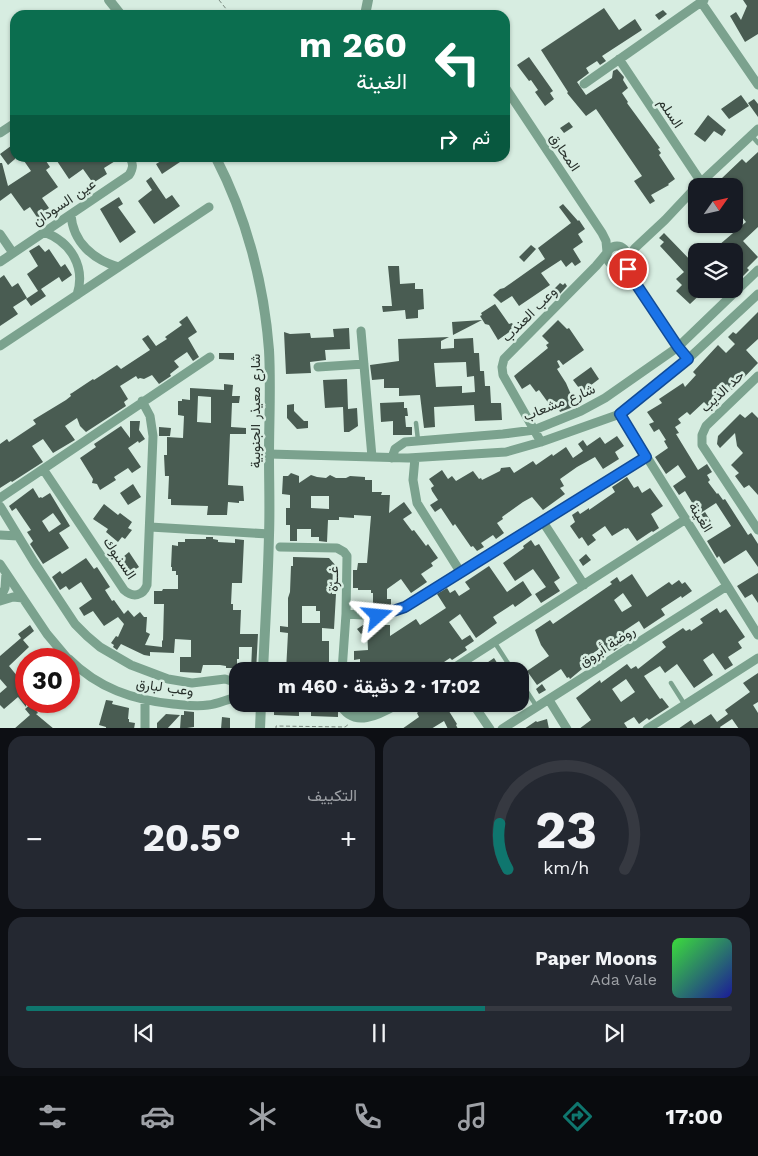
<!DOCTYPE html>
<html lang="ar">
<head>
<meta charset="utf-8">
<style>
  :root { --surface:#171b24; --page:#242831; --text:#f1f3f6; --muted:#9ea1a6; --line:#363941; --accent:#0f766e }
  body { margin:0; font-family:"Work Sans",Vazirmatn,sans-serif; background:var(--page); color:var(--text); direction:rtl; height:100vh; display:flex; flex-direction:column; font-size:19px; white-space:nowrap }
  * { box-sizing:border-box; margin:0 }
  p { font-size:16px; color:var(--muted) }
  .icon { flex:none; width:28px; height:28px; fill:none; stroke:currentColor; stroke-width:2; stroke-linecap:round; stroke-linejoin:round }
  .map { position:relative; height:728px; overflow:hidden; direction:ltr }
  .panel { display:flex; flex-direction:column; gap:8px; padding:8px; background:#0d0f14; flex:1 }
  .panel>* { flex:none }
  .top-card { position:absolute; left:10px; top:10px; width:500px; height:152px; border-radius:15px; box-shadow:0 1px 4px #0004; direction:rtl; background:#0b6e4f; color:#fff; overflow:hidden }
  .needle { width:32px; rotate:56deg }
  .fabs { position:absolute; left:688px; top:178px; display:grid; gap:10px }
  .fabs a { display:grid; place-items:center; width:55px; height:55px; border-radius:10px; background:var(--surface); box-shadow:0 1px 4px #0004; font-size:25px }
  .speed { position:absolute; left:15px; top:648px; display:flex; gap:10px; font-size:25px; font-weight:700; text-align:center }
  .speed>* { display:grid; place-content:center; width:65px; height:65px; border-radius:50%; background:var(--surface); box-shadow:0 1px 4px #0004; line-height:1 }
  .speed .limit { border:8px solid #d22; background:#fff; color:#111 }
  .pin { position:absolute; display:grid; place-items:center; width:42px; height:42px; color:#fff; margin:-21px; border:2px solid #fff; border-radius:50%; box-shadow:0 1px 5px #0007 }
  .me { position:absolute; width:55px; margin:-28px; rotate:72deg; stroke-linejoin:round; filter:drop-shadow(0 0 4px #0008) }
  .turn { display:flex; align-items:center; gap:18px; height:105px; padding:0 20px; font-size:22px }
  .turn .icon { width:65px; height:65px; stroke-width:2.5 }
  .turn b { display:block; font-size:35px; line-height:42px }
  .then { display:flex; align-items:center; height:48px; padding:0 20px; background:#0003; gap:10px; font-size:19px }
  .big { font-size:38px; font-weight:700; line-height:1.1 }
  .panel .widget { flex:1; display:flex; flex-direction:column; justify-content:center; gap:8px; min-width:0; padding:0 18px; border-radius:15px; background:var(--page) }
  .panel .dial { align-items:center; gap:0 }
  .dial svg { height:130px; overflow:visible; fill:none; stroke:var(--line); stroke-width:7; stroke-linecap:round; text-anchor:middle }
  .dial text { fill:var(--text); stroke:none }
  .song { display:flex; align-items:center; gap:15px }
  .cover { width:60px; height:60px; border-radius:8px; background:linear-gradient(135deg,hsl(120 70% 55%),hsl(240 70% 35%)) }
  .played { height:5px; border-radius:2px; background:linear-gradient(90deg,var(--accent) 65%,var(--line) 65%) }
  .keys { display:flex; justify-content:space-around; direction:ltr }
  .heat { display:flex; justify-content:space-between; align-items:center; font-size:28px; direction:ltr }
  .panel .tiles { flex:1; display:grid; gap:8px; grid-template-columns:1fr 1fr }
  .widget:last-child { grid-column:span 2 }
  .trip { position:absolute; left:229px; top:662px; width:300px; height:50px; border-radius:15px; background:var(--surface); box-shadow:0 1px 4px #0004; font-weight:700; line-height:50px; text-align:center; direction:rtl }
  .tabs { display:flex; height:80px; justify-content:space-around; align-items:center; background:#090b0e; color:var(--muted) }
  .tabs .icon { width:35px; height:35px }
  .tabs .on { color:var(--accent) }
  .tabs b { font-size:22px; color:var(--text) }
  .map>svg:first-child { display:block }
</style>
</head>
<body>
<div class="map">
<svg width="758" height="729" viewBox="0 0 758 729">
  <rect width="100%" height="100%" fill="#d7ede1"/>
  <!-- building -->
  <path fill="#495c52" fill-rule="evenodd" d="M743,0H758V34L745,42L730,16L736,12L741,20L747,6Z
    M604,8L619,30L635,19L642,30L602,56L606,61L600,65L597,61L586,68L589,73L577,82L586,95L612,78L613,71L617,69L624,77L623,80L628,88L622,93L628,102L627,103L660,148L658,149L661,153L659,155L675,179L668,184L669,185L651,195L655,201L650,204L634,181L642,176L596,109L586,116L567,93L568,92L541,50Z
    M663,10L667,14L659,20L655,15Z
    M529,57L553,91L550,93L554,99L545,106L535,92L538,90L531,80L529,81L517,65Z
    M741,95L749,106L729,119L721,109Z
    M754,99L758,104V117L748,103Z
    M708,115L726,130L722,136L714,131L705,142L694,134Z
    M569,122L573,127L564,133L560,128Z
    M15,143V159L8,165L0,154Z
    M758,152V227L743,241L758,257L747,268L749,270L743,276L741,273L734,279V251H712L746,222L734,207V186H728L721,179L742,159L746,163Z
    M22,158H44L50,167L46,170L58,187L42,198L49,208L42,213L46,220L41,223L30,207L24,211L11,193L0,201V163H2L8,186L31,171Z
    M55,158H120L104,168L107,174L93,183L83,169L69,179Z
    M166,158H186L162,174L156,164Z
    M151,177L166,199L172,195L180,206L154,224L138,201L152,190L146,181Z
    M119,197L123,204L118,207L136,232L120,243L100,209Z
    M563,204L578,221L579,220L585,229L578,234L583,242L573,249L581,262L575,266L572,262L566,267L561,260L541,273L550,285L519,306L512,296L501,303L493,295L500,289L504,288L545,259L538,248L571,223L559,207Z
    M664,233L696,266V289H706L690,304L676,291L682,285L676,279L684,272L660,246L664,242L659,238Z
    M39,245L45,252L49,249L61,267L65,264L72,275L62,282L59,277L41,289L46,296L31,306L26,299L38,291L27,274L38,266L29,251Z
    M531,245L536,249L524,262L519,257Z
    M388,266H399L400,284L415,283V289H423L424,309L418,310V318L406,319L405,310L383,312L382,306H392Z
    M4,275L12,287L18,283L27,298L13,307L18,314L0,326V278Z
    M560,283L563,285L565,283L567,286L559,295L554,289Z
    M712,289H730L720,297Z
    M495,304L509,324L512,323L515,328L498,340L489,325L485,324L480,316L482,315L481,313Z
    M758,312V339L746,350L758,363L732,390L727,384L716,395L717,396L708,406L704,402L690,415L687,412L678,419L681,423L675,427L679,433L676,434L698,470L707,464L712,472L707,475L710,480L708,482L717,494L718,493L723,500L725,499L748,535L751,533L758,544V567L746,550L724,564L719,556L717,558L707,541L731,526L716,503L699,514L685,491L679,495L673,486L686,477L678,465L666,474L655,457L668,448L664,441L666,440L659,429L654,432L649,424L654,422L647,412L662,403L659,399L683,383L685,387L696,375L693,372L718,345L726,353L735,344L728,337L733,332L736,334Z
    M187,316L197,332L188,338L199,357L193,361L187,352L174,361L179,367L170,374L171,376L159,384L152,375L144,379L140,378L138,379L136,376L120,386L128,399L124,402L126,406L86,432L80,426L77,418L65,426L75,440L53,453L43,439L32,446L43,462L12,482L11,481L0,488V444L7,439L9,442L36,424L33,420L66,400L71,396L70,394L72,393L93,379L94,380L117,365L121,369L150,350L142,339L148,335L156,346L167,339L165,337L182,325L179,322Z
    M482,320L453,335L452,322Z
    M558,320L567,329L569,328L584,350L563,365L559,360L557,361L560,367L557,369L566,383L576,406L560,412L557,404L552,408L539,390L536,392L530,384L522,389L514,376L548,348L546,345L549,343L542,336Z
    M349,328L350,349L325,350L326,360L310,362L311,373L286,374L284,332L290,334L310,333L311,338L334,337L333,329Z
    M449,337L441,341V349L454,348V339L473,338L474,353H479L480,371H484L485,386H490L491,403H501L502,420L475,421L474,405L434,407L435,427L424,428L420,395L399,396V388H384V379L372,380L370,365L399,361L398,339ZM466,362L467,377L474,376L475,392L462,393V386L436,387L434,363Z
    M219,353H234V360L219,359Z
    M591,367L599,379L582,392L573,380Z
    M347,379L348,409L357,408L358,426L349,432H344L343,407L325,408L323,380Z
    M224,384L233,385L232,396H240L239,403H232L231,427L246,428V434H230L228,485L243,486L244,501H239V503L228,502L227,515H207L208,506L171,505V499H168L169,476H165L164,455H167V437L183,438L184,416L178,415V401H182V399L190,400V388L224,390ZM198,396L211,397V423L197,422Z
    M404,402V408H407L408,416H405L406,427H412V435H393V421L381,422L380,403Z
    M294,404V411L304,421H308V428L297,429L287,418V405Z
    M752,412L758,418V495L749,485L744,488L735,476L739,473L731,465L743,453L737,446L735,433L720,448L717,444L718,436L740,414L745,418Z
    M130,421H140L139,430L145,439L139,443L138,441L128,448L141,467L132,473L128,468L114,477L116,480L100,490L97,484L92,483L93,479L80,458L96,447L94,444L121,426L130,438Z
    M159,427L171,428L170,436H159Z
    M617,436L624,446L615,452L619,459L603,469L595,457L577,467L560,479L564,486L560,488L565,494L543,510L532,497L523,502L502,517L503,519L497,523L504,533L496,539L493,535L481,543L484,547L477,551L473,546L471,547L455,524L453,526L441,508L435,512L430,505L438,500L432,491L431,488L434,486L429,479L442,470L448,479L452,476L456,481L473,471L479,479L481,478L482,480L500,471L501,468L510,467L514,473L533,461L536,465L552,454L553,456L566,447L573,458L583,451L578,444L583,440L587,446L600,437L605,444Z
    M291,473L299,476V483L311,475L317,477L326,478L330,475L336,478H346L350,476L365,477V480H372V492H382L381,495H390L389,513L404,502L412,513L403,519L412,531L414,530L426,546L428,544L438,558L431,563L433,566L421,574L427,582L411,593L401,579L387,589V599H391V605L389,606L373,605V593H371V590H358V588H353V570H357L358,563H367L371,516L354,515V518L339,517V520H328L327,542L319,541V537H311V529H297V541H290V525H286V508H290V495L282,494L283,476H288ZM311,496H329V509L311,508Z
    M627,477L634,488L638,486L642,493L650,488L663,506L651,514L659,528L653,532L652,531L637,541L628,528L626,529L625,528L612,536L605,526L592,535L596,540L588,546L582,537L579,539L570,526L575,522L572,515L578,511L580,514L589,508V510L615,492L612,487Z
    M133,484L141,497L128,505L120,493Z
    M33,488L39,498L41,497L42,498L50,493L70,526L59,533L69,548L43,564L30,544L33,541L27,532L31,530L16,508L12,511L9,506ZM53,513L61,524L49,532L42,521Z
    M104,504L118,515L120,513L132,522L128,528L132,530L125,539L122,537L118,542L106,532L108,529L93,519Z
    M705,512L712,523L702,529L695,519Z
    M206,537H213V539L218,540V542L235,543V539L244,540L242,583H232L231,604H233V610H241L240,634H258L256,671H251L252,647H239V659H237V668H226V666L220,665H203L201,673L180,672V657H191V640L175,639L174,653L150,652V656L144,655L121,644L117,650L113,647L114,645L111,643L116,636L118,637L124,624L118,617L104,626L93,611L84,616L79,608L92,599L81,582L69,590L66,586L60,590L52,577L60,571L62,574L86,558L94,569L97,567L110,587L105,590L112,601L114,600L124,614L128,610L134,617L140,612L144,617H147L146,632L150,634L145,645L162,647V640L163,641L164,604H154V591H162L163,589H178V575H176V571H172V567H171L172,545L178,546V542H185V539H206Z
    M531,540L535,546L539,544L560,578L554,582L560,591L541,603L535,594L546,587L533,569L515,581L503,563L524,548L523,546Z
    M129,552L139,567L125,576L117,562Z
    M586,554L591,560L583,566L579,560Z
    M293,557L329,558L337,567H333L332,594H336L334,629L322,628V641H329V664H326V671H286L288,633L280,632V626L288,627V598L290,592L291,566H293ZM302,606H316V611H320V623H302Z
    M489,566L507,592L523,581L532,595L515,607L513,604L493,617L497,623L476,638L460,614L449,622L462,640L470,635L474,641L465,647L467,650L452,660L450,658L435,668L438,671H406L410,669L360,671V659L354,660V651L368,650L367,630L361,634L357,629L363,625H390V636L416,619L420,625L446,608L437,594L447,588L450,593L455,590L459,596L470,589L465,582Z
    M758,573V603L752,594L745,598L737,586Z
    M632,574L647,597L669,582L672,585L679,580L682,584L685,582L692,591L682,598L681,596L661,609L665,615L644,629L639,621L624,631L630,639L614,651L613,649L609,651L605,645L583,660L585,663L580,666L582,669L570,679L569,677L567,678L561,669L537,685L527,671L549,656L541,645L535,630L550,620L553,624L612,584L610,582L617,577L620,582ZM623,593L632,606L622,612L614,600Z
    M717,608L720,613L726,609L745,637L738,642L742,648L728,657L733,665L725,670L713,653L703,660L713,675L694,688L677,664L665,673L660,666L644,676L660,699L662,698L669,707L649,720L647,718L639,724L634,717L624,723L628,729H579L591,720L576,698L600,680L601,683L627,664L631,669L636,666L638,669L666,647L662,642L683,628L686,631L690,629L691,631L703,623L700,619ZM626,679L635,692L621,702L612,689Z
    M30,625L34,631L23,640L29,647L9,666L18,677L26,670V707L18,697L4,709L0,705V693L7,687L0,679V656L21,638L18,634Z
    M494,658L501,669L498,671H475Z
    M758,673V702L753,705L758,713V729H739L732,719L720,727L721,729H678L691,720L694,725L711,714L717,722L728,714L725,710L750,692L743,683Z
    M542,684L546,690L539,694L536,689Z
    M106,700L113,701L112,704L129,708L128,719H129V722L135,723L134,729H106V727L99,725Z
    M31,704L38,713L36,714L54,729H14L30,715L25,709Z
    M285,704H299V716L274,715V706H285Z
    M311,704H334L338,712V717L311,716Z
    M414,704H454L447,708L457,724L456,725L458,729H448L444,721L431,729H402L419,717L417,713L419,711Z
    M184,711L194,712V727L180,729L181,715H184Z
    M166,714L180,715L167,729H157V723Z
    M222,717L230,718V729H221Z
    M547,719L549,729H524L536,721L537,722Z"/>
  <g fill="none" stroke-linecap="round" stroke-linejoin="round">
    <!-- path -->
    <path stroke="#7a8980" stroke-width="1" stroke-dasharray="4 2.5" stroke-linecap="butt" d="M219,0L231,15
      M276,729V726L345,727L349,724"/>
    <!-- service -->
    <path stroke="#7ba28e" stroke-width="4.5" d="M751,135L758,143
      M416,423L418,440
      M495,643L513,671
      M520,681L537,707
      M671,683L685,705"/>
    <!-- minor -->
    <path stroke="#7ba28e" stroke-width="9" d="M701,2L758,85
      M619,59L701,182
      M584,84L704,0
      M505,87L602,233L606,241L607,252
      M0,133L15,123
      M697,186L758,129
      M71,215C73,242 93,260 119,267
      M44,232C71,242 86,267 77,295
      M0,234L13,253
      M607 256a10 10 0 1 1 20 0a10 10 0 1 1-20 0Z
      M627,258L635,248L665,220L696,187
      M0,262L129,175C133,169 134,164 130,158
      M616,266L625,270L632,278L678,347L688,359
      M361,331L372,457
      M0,346L209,207
      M318,367L364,364
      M758,376L706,426L702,435V445L758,530
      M620,414L758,635
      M541,442L503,375L502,367L504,359L596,266L606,254
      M269,454L408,458L506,452L541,442L620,414L688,359L758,294
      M392,458L395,449L405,442L503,434L534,430L581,411L605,398L678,347L758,270
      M415,458L413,480L417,503L461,573
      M43,469L124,590C133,598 143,596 147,585L153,436L150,416L142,401
      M0,498L210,357
      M0,506L34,562L75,624L87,636L100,647L131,665L168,679L192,683L225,679L238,683
      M543,522L584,585
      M150,527L269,534
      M0,535L18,536
      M280,547L337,548L344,552L347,556L346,614L342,671
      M0,564L47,634L68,659
      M0,599L5,588L6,573
      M0,601L13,597L23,598
      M346,614L379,616L405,607L646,457
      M69,659C98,688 133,700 173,704C185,705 196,707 208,705C218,704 227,699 238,697
      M449,671L686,519
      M549,700L567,729
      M340,704C353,729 379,715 398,704
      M347,704C357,714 367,717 380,712
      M473,704L490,729
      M145,729V701
      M502,729L727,586
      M647,729L758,658"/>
    <!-- tertiary -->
    <path stroke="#7ba28e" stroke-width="10" d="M109,0L121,15
      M365,15L368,0
      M216,158C246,216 264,284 269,350C271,385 269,420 269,456C269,482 270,509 269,535C268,581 265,626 263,671
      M260,729L261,704"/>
  </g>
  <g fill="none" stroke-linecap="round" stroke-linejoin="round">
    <!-- route casing -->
    <g stroke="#114b97" stroke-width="12">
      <path id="route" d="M378,616L405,607L646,457L620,414L688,359L678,347L632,278L628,269"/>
    </g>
    <!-- route -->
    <use href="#route" stroke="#1a73e8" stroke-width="9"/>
  </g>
  <g text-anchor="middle" stroke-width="5" stroke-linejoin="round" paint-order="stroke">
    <!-- street labels -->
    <g font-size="14" fill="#262f2a" stroke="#d7ede1">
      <text transform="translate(671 113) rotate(56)" y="5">السلم</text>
      <text transform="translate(565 152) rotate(56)" y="5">المحارق</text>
      <text transform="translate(64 202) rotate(-34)" y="5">عين السودان</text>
      <text transform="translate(529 314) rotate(-45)" y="5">وعب العندب</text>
      <text transform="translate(722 391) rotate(-43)" y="5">حد الذيب</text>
      <text transform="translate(559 402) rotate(-22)" y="5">شارع مشعاب</text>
      <text transform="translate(255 411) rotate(-90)" y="5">شارع معيذر الجنوبية</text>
      <text transform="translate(701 517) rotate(58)" y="5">الغينة</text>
      <text transform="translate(120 558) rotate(56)" y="5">السنبوك</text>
      <text transform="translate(333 579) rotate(-89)" y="5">غــرّة</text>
      <text transform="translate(607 646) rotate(-33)" y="5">روضة أبروق</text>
      <text transform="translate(165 687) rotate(8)" y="5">وعب لبارق</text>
    </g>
  </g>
</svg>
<div class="fabs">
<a><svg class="needle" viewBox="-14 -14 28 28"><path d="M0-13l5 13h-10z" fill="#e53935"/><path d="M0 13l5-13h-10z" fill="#9ea1a6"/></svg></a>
<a><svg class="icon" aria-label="layers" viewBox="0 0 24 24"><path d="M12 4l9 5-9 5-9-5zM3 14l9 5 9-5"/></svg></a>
</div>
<div class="speed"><div class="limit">30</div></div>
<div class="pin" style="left:628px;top:269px;background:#d93025"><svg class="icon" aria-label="arrive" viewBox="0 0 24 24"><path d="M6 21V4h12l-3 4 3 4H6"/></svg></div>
<svg class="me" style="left:378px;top:616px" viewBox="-20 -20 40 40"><path d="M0-17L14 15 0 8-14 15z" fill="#1a73e8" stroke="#fff" stroke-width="4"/></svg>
<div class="trip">17:02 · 2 دقيقة · 460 m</div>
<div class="top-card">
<div class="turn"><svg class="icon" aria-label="left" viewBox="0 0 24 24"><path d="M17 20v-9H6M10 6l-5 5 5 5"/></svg><div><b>260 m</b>الغينة</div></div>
<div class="then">ثم<svg class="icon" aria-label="right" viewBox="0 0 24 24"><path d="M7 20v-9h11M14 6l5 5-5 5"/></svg></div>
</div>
</div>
<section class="panel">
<div class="tiles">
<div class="widget dial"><svg viewBox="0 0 100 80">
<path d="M14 69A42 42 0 1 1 86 69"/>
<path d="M14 69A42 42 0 0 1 9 41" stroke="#0f766e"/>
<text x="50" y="56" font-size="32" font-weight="700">23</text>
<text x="50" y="72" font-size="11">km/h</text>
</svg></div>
<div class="widget"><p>التكييف</p>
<div class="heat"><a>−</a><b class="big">20.5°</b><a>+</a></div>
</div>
<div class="widget">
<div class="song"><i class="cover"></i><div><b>Paper Moons</b><p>Ada Vale</p></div></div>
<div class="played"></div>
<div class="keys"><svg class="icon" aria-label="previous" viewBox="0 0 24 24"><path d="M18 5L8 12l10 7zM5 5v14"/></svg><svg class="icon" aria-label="pause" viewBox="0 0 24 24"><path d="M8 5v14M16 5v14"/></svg><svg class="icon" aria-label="next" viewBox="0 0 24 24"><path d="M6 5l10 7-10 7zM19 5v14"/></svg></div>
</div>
</div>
</section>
<nav class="tabs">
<b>17:00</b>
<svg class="icon on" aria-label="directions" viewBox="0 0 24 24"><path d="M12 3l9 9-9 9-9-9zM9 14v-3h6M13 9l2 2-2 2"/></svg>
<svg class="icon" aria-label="music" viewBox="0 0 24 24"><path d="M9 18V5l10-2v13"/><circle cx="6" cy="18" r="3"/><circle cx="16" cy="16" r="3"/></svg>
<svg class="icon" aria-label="phone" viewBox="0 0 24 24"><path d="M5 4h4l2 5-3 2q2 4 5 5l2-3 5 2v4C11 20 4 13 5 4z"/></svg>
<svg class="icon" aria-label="climate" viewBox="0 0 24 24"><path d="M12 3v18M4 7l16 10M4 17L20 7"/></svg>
<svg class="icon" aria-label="car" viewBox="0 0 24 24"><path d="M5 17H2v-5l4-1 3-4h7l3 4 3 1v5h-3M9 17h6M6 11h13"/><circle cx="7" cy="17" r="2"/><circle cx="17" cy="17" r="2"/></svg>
<svg class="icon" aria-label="filters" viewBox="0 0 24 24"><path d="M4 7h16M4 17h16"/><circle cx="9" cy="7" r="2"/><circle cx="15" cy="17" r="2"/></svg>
</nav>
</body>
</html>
